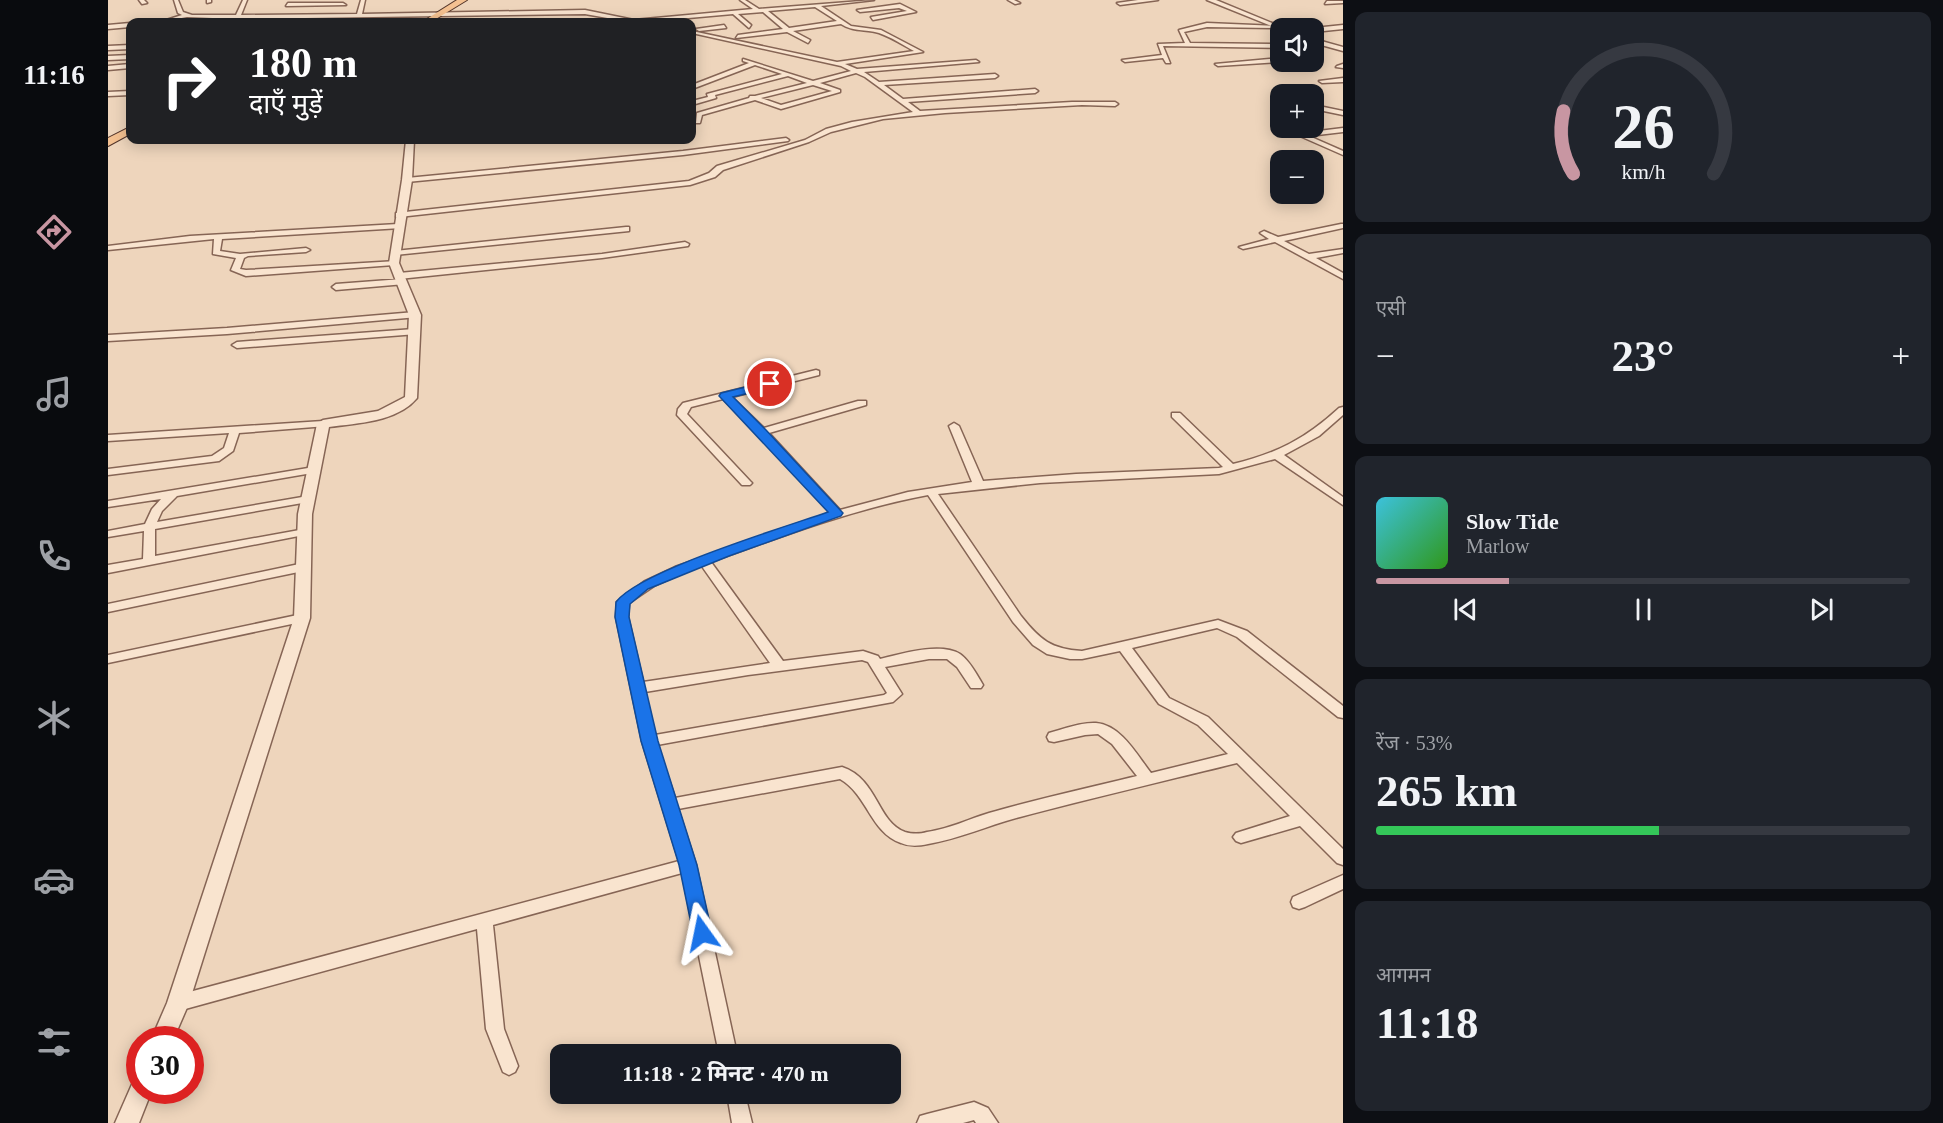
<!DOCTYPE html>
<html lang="hi">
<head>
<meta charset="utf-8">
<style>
  :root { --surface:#171b24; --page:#20242c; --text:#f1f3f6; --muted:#9ea1a6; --line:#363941; --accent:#c896a2 }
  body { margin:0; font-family:"Times New Roman","Noto Sans Devanagari",serif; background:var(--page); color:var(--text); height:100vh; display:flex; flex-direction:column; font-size:22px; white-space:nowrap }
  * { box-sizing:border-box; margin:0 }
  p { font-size:20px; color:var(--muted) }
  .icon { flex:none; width:33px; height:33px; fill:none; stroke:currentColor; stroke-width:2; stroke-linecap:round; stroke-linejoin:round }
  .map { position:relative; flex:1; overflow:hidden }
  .sheet { display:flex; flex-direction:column; gap:12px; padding:12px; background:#0d0f14; width:600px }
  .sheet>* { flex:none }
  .banner { position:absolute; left:18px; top:18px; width:570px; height:126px; border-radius:12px; box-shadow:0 3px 15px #0003; background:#202124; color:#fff; overflow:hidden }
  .tools { position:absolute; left:1162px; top:18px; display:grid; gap:12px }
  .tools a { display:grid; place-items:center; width:54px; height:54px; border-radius:12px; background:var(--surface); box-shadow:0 3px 15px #0003; font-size:30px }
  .speed { position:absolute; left:18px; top:1026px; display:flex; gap:12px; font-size:30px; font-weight:700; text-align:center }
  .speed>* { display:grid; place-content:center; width:78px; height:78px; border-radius:50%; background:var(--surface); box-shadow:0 3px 15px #0003; line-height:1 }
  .speed .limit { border:9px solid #d22; background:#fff; color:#111 }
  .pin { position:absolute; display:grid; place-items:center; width:51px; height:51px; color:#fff; margin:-26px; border:3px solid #fff; border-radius:50%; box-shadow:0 2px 6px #0007 }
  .me { position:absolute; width:66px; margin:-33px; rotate:348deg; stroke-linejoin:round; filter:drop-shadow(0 0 4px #0008) }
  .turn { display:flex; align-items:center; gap:21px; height:126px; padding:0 24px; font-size:27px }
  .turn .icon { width:78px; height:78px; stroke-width:2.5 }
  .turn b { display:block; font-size:42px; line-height:51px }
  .big { font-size:45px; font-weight:700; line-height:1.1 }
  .sheet .card { flex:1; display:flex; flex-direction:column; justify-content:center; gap:9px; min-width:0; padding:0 21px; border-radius:12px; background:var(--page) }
  .sheet .dial { align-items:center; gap:0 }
  .dial svg { height:156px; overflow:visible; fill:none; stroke:var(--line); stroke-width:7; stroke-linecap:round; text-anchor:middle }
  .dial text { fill:var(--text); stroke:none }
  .song { display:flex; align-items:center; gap:18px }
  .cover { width:72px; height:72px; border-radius:9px; background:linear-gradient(135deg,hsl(190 70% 55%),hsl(110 70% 35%)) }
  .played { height:6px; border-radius:3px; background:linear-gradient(90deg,var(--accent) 25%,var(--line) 25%) }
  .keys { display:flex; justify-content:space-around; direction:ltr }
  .heat { display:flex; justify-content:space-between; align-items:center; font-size:33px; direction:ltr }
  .charge { height:9px; border-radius:4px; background:linear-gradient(90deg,#34c759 53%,var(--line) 0) }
  .trip { position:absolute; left:442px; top:1044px; width:351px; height:60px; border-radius:12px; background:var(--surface); box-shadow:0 3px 15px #0003; font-weight:700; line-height:60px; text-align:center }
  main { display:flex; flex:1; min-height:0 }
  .tabs { display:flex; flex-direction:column; width:108px; justify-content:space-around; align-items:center; background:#090b0e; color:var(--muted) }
  .tabs .icon { width:42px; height:42px }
  .tabs .active { color:var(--accent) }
  .tabs b { font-size:27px; color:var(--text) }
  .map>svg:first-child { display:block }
</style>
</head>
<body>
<main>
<nav class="tabs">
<b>11:16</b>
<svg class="icon active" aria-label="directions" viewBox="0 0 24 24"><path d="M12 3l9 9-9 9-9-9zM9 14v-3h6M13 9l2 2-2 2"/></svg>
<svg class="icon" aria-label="music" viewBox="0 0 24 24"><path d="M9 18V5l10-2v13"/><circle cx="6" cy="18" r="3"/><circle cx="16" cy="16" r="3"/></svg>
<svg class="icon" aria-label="phone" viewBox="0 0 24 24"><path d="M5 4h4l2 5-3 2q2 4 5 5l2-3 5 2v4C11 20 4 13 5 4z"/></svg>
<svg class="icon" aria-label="climate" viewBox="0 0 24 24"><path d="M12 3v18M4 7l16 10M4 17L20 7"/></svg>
<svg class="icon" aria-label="car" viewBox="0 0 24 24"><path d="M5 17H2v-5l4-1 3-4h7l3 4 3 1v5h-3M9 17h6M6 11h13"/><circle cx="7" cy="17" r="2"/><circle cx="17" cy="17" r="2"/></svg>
<svg class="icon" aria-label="filters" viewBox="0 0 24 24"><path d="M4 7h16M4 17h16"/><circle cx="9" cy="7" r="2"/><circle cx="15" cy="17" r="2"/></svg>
</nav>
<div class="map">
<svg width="1235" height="1123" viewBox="0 0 1235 1123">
  <rect width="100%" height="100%" fill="#eed5bc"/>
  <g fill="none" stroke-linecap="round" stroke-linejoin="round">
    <!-- minor casing -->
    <g stroke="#866555" stroke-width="3">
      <path id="minor" d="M31,0H36L39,3L34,4Z
        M66,0H70L75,12L84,15H128L135,0H139L133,15L249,14L253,0H257L254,14L477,10L526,20L645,9L632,0H637L651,9L766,0L713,6L743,26L773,30L815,52L737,64L749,69L868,60L871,62L756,72L771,82L887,74L890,76L887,78L776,85L795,99L927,89L930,91L927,93L800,102L812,111L964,102H1007L1010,104L1007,106L974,105L837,113L775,119L723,132L701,142L615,170L607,177L582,185L291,217H288V213L581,181L601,173L609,166L697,140L718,129L744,122L805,112L757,77L748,73L712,83L732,90V92L673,109L647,100L594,115L592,123H588L589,113L641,98L642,96H647L699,83L680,76L607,95L608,98L584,105V101L600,97L599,94L674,74L647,65L584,89V85L641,63L635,61V59L705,81L743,71L733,66L584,33V31L729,62L806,51C795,45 783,37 771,33C757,29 745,32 733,24L685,31L702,40L700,43L679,32L628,38L630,35L675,29L655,12L630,14L643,25L641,28L625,14L536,22H522L477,14L130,19L79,17L52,22L74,15L70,13ZM707,7L729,21L681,28L660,11ZM705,85L724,91L673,105L653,98Z
        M99,0H103V2L99,3Z
        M900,0H906L912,3L907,4Z
        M1030,0H1050L1012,5L1009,3Z
        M1219,1H1235V3L1217,4Z
        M180,3H235L238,5L178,6Z
        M792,4L808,12L765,20L763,17L799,11L791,8L752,12L749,10Z
        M22,23V27L0,29V25Z
        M1099,23L1171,26L1168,28L1099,27L1076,32L1082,43L1173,44V48L1055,46L1062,63H1058L1055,58L1017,62L1014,60L1054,55L1050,44L1077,43L1071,30Z
        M616,25L618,28L591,31L588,29Z
        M1235,25V29L1206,32V28Z
        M1216,42L1218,45L1206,47V43Z
        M22,45V49L0,50V46Z
        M22,55V59L0,60V56Z
        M1173,58V62L1110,66L1107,64Z
        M22,64V68L0,70V66Z
        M1235,64V68L1228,67L1229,66Z
        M1235,78V82L1214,83L1211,81Z
        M22,91V95L0,96V92Z
        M1206,105L1235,111V115L1206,109Z
        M1235,128V132L1201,136L1235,151V155L1185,133L1188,131L1194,133Z
        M678,138L681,140L680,141L575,155L299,182L295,180L299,178L575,151Z
        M290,224L294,226L293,228L114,239L112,251L132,254L198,248L202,250L198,252L140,256L136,258L132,269L138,270L289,261L290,263L286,265L138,276L123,270L128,258L105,254L106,239L0,250V246L82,236Z
        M1233,224H1235V228L1176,241L1201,254L1235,249V253L1208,258L1235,273V279L1167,242L1135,249L1131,247L1161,239L1152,233L1156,231L1170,237Z
        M518,227H521V231L287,255L283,253L287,251Z
        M577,242L581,244L580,246L494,258L291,279L287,276L291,273L494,254Z
        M294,279L298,282L297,284L228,290L224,287L228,284Z
        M307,312L311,315L310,317L119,334L0,341V335L119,328Z
        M306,329L311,332L309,334L129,348L124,345L129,342Z
        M708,370L711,371V375L624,397L656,428L750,401H758V405L661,433L732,510L800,492L864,482L841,426L846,423L851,426L875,481L968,474L1111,468L1115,467L1064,417V413H1072L1125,464C1170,453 1197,439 1231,408L1235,407V415L1211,436L1176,455L1235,497V505L1167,459L1111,474L932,483L830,494L913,616C932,640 943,649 974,651L1110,620L1139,631L1235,706V718L1230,717L1129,637L1109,628L1024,648L1061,698L1100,717L1235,849V865L1229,863L1192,826L1133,843L1128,841L1125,837L1128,833L1182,816L1129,763C1056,781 984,798 912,817C881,825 851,839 820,844C811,846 802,847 793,843C762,832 760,795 732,779L570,809L588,865L629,1054H611L574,873L385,925L396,1029L410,1066L407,1072L401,1075L395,1072L378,1029L369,929L70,1011L64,1009L61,1003L64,997L70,995L571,861L534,741L508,617L509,602L537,581L567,567L723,513L650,434L615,399L583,407L579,414L642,481L644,483L642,485H634L569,415L570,409L575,403ZM820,495L905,622L925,645L939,654L962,659H974L1012,651L1051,704L1090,725L1120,754L1043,773C1029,755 1013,725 988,723C973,722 955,729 941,733L939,737L941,741L946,742L977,735L990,734L1004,744L1029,776C980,788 930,799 881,813C861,819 841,829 819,832C812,834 804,834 797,832C769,822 770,779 734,767L567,798L549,745L785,702L794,694L777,667L821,659H839L849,667L863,688H873L875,685C869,675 862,661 852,654C832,642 793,654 772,659L770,656L755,651L675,661L603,562C674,536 745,509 820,495ZM593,565L662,663L535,682L520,617L521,603L546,586ZM754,660L760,662L779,693L776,695L547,735L537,692L640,675Z
        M215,421L219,422L220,424L219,426L131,433L125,451L111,461L0,475V469L104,456L116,448L121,433L0,441V435Z
        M206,467L211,470L210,472L69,496L54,511L49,522L200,496L206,499L200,502L47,529V556L197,529L203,532L201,534L0,573V565L35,559L36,531L0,537V531L37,524L44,509L53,499L0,507V501Z
        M196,563L200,564L202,567L200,570L0,612V604Z
        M194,614L198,615L200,618L198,621L0,663V655Z
        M1235,875V889L1197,907L1191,909L1185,907L1183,902L1185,897Z
        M619,1094H637L644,1123H624Z
        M866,1102L880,1108L890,1123H868L866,1120L855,1123H809L812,1116L819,1114Z"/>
    </g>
    <!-- tertiary casing -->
    <g stroke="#866555" stroke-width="3">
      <path id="tertiary" d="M1099,0H1108L1176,28L1171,29Z
        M1206,39L1235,47V51L1206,43Z
        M298,140H306L304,180L291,263L313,315L309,398C289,422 250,423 221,427L204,514L202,618L81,1003L65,1040H43L59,1003L186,618L190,514L209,424L215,420L270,411L297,397L301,315L281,263L294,180Z
        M32,1079V1090H44L31,1123H7L25,1082Z"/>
    </g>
    <!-- primary casing -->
    <g stroke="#53352a" stroke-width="2">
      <path id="primary" d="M349,0H359L323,22H314Z
        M22,127V134L0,146V138Z"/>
    </g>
    <!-- minor -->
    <use href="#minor" fill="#f9e4cf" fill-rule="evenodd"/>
    <!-- tertiary -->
    <use href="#tertiary" fill="#f9e4cf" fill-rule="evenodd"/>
    <!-- primary -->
    <use href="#primary" fill="#f4c191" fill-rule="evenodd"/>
  </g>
  <!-- route -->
  <path fill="#1a73e8" stroke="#114b97" stroke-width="1.5" d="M662,381L666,382V387L625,397L658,430L735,513L733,516L621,556L540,589L522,604L521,617L550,741L589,865L604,933L601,939L594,941L588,939L585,933L571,865L533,741L507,617L508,602C531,571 677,527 720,512L611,396L613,393Z"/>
</svg>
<div class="tools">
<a><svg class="icon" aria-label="sound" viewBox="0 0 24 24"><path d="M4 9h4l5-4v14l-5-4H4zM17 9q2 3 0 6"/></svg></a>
<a>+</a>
<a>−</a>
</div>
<div class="speed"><div class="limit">30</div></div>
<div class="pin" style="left:662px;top:384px;background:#d93025"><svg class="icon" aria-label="arrive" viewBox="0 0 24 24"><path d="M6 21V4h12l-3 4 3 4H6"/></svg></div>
<svg class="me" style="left:594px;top:933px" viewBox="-20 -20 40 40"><path d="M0-17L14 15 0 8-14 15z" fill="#1a73e8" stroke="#fff" stroke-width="4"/></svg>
<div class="trip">11:18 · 2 मिनट · 470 m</div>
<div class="banner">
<div class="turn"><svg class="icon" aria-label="right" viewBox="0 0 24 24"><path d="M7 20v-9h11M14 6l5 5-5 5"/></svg><div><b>180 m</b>दाएँ मुड़ें</div></div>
</div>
</div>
<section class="sheet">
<div class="card dial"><svg viewBox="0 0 100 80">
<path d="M14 69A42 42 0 1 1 86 69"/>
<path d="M14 69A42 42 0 0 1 9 37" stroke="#c896a2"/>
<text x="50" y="56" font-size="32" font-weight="700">26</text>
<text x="50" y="72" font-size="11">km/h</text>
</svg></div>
<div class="card"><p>एसी</p>
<div class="heat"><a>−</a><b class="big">23°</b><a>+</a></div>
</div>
<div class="card">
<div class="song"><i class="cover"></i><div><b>Slow Tide</b><p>Marlow</p></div></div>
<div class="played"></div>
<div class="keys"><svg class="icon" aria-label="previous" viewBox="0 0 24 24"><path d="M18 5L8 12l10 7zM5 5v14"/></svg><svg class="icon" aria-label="pause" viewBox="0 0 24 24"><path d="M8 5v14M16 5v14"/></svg><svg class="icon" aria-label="next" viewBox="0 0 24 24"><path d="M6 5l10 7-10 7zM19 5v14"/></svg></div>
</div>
<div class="card"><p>रेंज · 53%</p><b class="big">265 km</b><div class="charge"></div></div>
<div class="card"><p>आगमन</p><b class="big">11:18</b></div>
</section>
</main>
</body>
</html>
